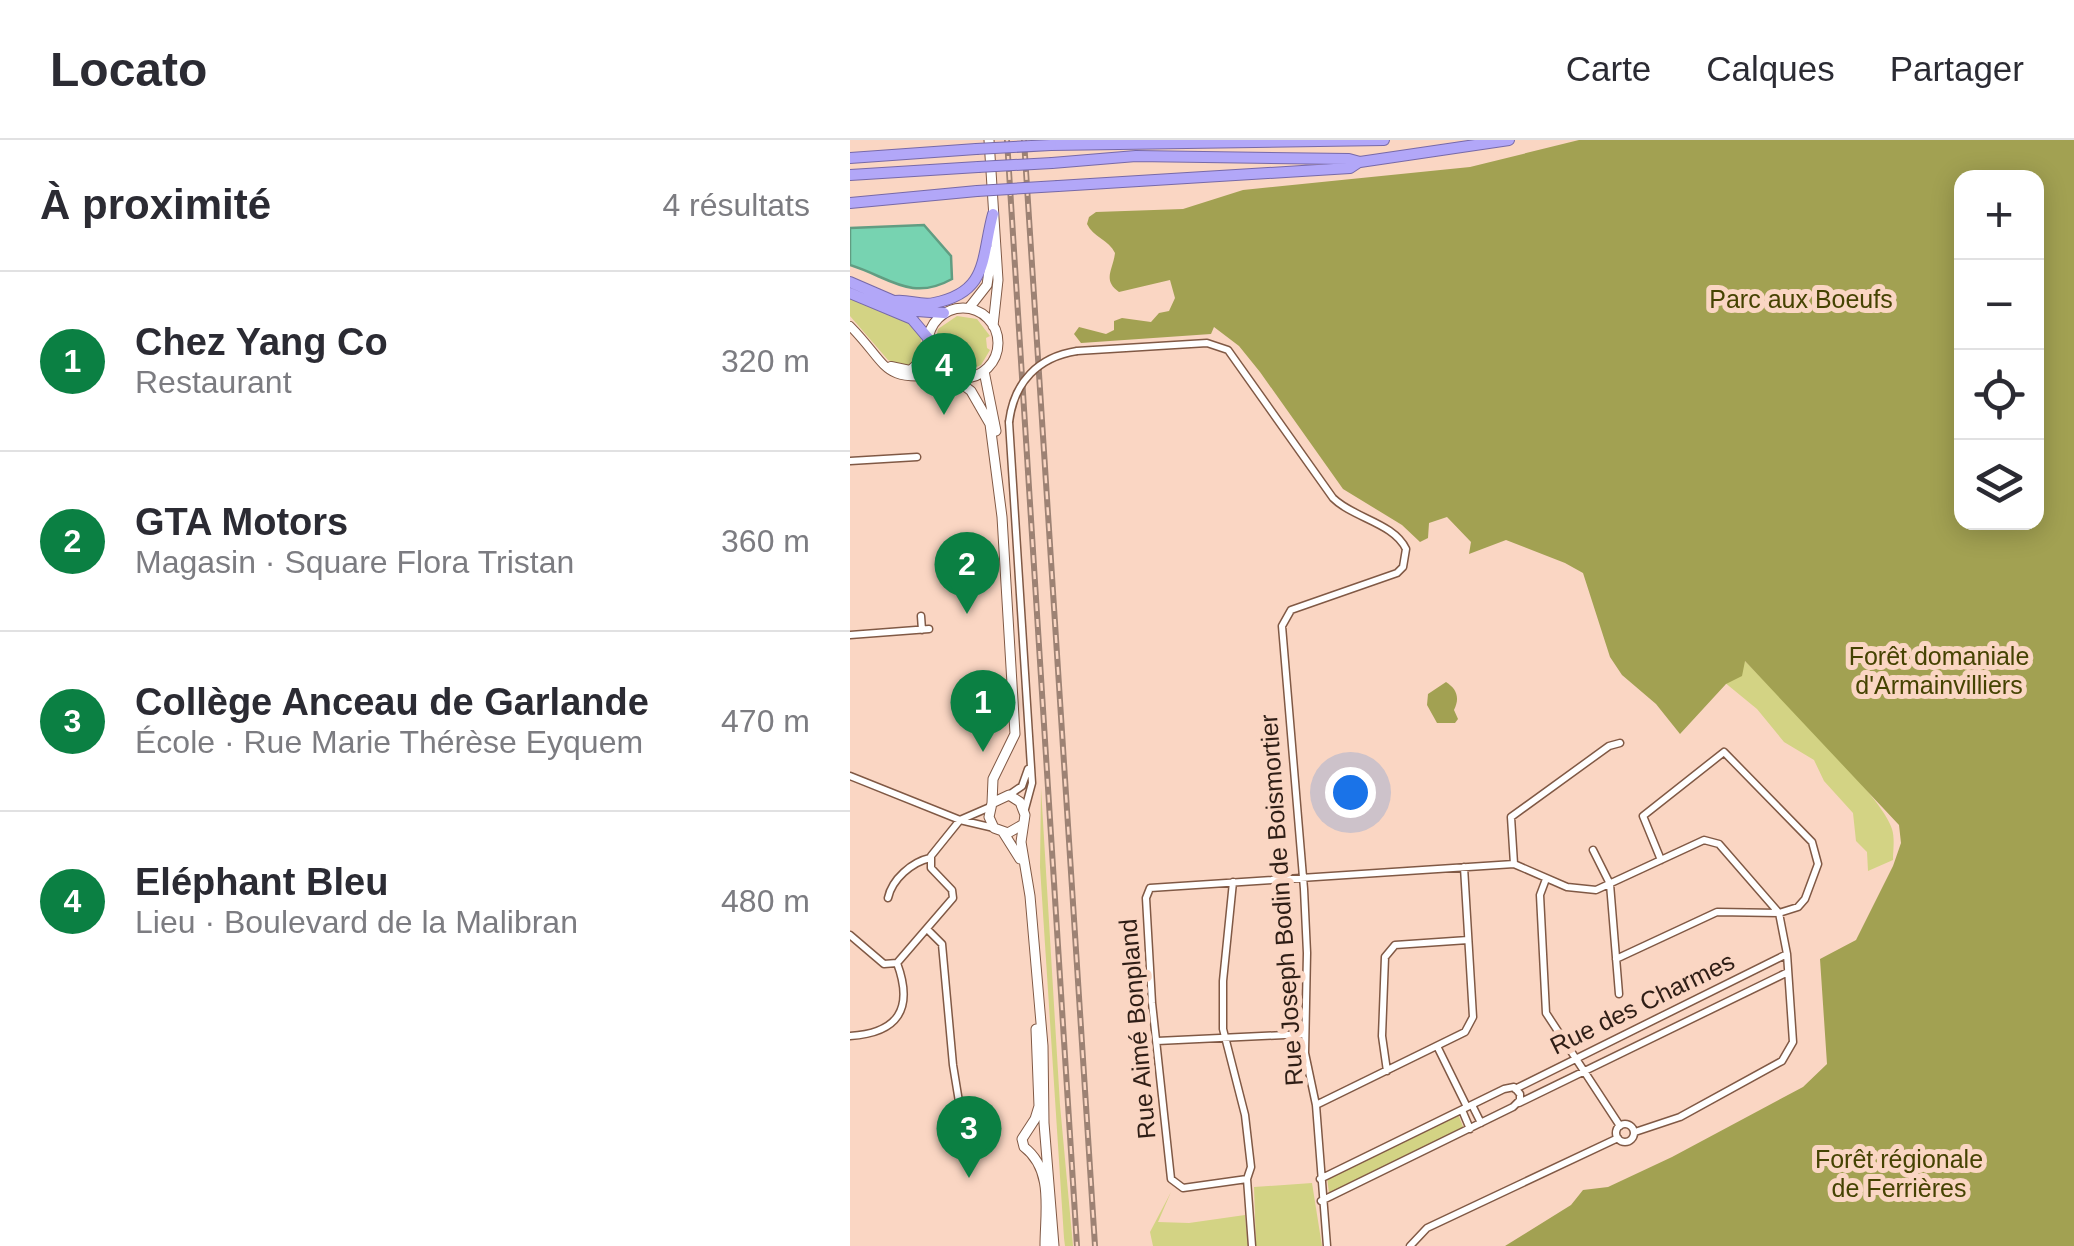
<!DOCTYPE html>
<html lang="fr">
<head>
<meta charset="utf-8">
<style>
	:root { --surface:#fff; --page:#f7f7f7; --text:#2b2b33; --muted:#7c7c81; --line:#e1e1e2; --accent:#0b8043 }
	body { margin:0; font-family:Arial,sans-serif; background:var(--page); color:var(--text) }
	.controls { position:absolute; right:30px; top:30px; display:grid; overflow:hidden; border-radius:20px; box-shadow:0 5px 25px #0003 }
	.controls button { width:90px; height:90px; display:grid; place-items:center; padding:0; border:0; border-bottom:2px solid var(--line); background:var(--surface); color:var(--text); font:50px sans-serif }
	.you { position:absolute; left:500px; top:652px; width:35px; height:35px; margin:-25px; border:8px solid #fff; border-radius:50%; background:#1a73e8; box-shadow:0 0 0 15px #1a73e833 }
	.badge { display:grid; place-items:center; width:65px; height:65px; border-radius:50%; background:var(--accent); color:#fff; font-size:32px; font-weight:700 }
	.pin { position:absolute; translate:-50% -82px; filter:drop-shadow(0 2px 5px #0008) }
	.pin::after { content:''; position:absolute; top:52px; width:35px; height:30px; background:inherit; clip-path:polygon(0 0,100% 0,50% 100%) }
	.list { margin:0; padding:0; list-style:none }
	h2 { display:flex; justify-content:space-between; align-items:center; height:130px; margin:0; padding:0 40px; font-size:42px }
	h2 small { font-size:32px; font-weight:400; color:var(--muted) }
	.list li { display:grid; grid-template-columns:65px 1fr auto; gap:30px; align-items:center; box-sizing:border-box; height:180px; padding:0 40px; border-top:2px solid var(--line) }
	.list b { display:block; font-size:38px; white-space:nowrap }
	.list p { margin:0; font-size:32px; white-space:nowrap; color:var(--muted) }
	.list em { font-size:32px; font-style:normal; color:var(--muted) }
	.icon { flex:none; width:55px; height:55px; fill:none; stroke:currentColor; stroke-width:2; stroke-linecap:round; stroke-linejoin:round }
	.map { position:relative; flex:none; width:1224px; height:1106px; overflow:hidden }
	header { display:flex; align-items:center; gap:60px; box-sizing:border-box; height:140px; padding:0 50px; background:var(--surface); border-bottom:2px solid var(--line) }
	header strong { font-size:48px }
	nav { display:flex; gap:55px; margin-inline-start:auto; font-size:35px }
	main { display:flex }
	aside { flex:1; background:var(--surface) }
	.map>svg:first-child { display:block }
	.green { fill:#d3d384 }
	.forest { fill:#a2a152; fill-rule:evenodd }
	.water { fill:#77d3b1; stroke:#619d82; stroke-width:2.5 }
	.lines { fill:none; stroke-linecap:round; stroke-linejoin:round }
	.minor-casing { stroke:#805945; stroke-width:9 }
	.tertiary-casing { stroke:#805945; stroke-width:10 }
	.secondary-casing { stroke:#805945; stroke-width:11 }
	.trunk-casing { stroke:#7769a8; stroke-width:12 }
	.minor { stroke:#fff; stroke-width:6 }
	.tertiary { stroke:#fff; stroke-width:8 }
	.secondary { stroke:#fff; stroke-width:9 }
	.trunk { stroke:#b2a7f8; stroke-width:10 }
	.rail-casing { stroke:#9d8274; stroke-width:6 }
	.rail { stroke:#fad6c3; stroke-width:2.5; stroke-dasharray:8; stroke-linecap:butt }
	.minor-bridge-casing { stroke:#805945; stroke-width:9; stroke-linecap:butt }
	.trunk-bridge-casing { stroke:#7769a8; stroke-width:12; stroke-linecap:butt }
	.minor-bridge { stroke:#fff; stroke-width:6 }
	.trunk-bridge { stroke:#b2a7f8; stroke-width:10 }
	.labels { text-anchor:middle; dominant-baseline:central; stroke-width:10; stroke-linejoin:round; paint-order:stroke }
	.park-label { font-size:25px; fill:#454302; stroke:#fad6c3 }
	.street-label { font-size:25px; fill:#2f1e16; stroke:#fad6c3 }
</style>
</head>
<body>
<header>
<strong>Locato</strong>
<nav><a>Carte</a><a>Calques</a><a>Partager</a></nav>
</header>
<main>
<aside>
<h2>À proximité<small>4 résultats</small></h2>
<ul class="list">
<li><span class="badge">1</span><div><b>Chez Yang Co</b><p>Restaurant</p></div><em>320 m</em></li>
<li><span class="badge">2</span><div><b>GTA Motors</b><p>Magasin · Square Flora Tristan</p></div><em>360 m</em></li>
<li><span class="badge">3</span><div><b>Collège Anceau de Garlande</b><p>École · Rue Marie Thérèse Eyquem</p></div><em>470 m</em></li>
<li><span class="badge">4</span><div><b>Eléphant Bleu</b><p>Lieu · Boulevard de la Malibran</p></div><em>480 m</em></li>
</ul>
</aside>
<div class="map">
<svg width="1224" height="1106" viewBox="0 0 1224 1106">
	<rect width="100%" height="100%" fill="#fad6c3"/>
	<path class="green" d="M0 159 62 182 71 198 70 218 56 227 38 220 0 176Z
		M107 176 127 179 140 196 136 198 137 208 140 210 131 225 118 231 97 228 84 209 88 189Z
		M894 520C924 552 1032 655 1042 689 1045 699 1043 710 1043 720L1018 731 1017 712 1006 701 1003 673 974 641 964 620 934 602 907 569 857 528Z
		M191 648 210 965 223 1106H215L214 1098 190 727Z
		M608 974 614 989 479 1053 477 1037Z
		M462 1043 472 1106H406L404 1047Z
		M321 1052 308 1082 339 1083 395 1075 398 1106H303L300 1092Z"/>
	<path class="forest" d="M729 0H1224V1106H655L721 1065 733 1050 758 1047 822 1017 953 947 977 924 970 819 1006 800 1043 726 1051 703 1049 685 895 521 892 536 876 544 830 594 806 564 772 535 760 517 733 433 715 423 656 400 619 414 621 402 597 377 579 383 578 398 570 402 552 385 493 349 410 232 389 206 364 187 361 194 231 203 224 194 229 187 256 194 264 190V181L272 178 301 182 309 173 319 171 325 158 320 140 269 152C252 140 263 130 265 113 259 100 243 97 237 84L239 77 246 72 333 69 393 50 620 27ZM1112 38H1186V382H1112Z
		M596 542C607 549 610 558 604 570L608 579 605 583H587L577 565 578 554Z"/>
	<path class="water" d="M74 85 101 116 102 139C61 162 39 137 0 125V88Z"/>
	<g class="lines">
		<defs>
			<path id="minor" d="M227 211 357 203 378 210 483 358C503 378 544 383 556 409L553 427 547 433 441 470 432 486 454 749 457 813 455 913 466 965 477 1106
				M159 282 182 643 175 669
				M0 321 67 317
				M71 476 72 490
				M0 495 79 489
				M0 636 110 680 144 688
				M159 655 172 646 178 629
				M743 710 760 744 769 854
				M664 724 661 677 759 606 770 603
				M696 739 690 755 696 873 770 986
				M383 742 373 841V889L395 975 401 1027 397 1039 402 1106
				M38 758C42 739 62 722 80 718
				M77 789 92 804 103 925 112 980
				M0 795 34 824 47 823 103 758 102 750 81 728V716L110 680 140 667
				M766 819 867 772 929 773 948 767 955 759 968 724 962 702 874 612 793 676 811 720
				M0 896C48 893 64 869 47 823
				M307 901 455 894
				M587 906 617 967
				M537 931 532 896 535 817 545 805 618 800
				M665 949 937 814
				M669 963 938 832
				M466 965 615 892 623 877 614 727
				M622 965 631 983
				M612 970 620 989
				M766 993a9 9 0 1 1 18 0a9 9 0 1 1-18 0Z
				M397 1039 333 1048 321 1039 302 863 296 758 300 748 664 724 717 747 746 750 854 700 869 704 929 773 937 814 943 902 932 921 830 977 785 992
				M470 1039 654 949 664 947 670 954V960L663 967 471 1061
				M560 1106 577 1088 768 998"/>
			<path id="tertiary" d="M0 186C39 225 30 244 95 234
				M41 226 60 230 79 213"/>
			<path id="secondary" d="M139 0 148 140 143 186
				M78 203a35 35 0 1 1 70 0a35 35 0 1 1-70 0Z
				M119 168 137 145 142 111
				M134 231 146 291
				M104 238 121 251 140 284 152 377 165 594 143 639 142 663
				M172 685 158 693 144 688 139 677 142 663 159 655 170 662 175 675 171 702 180 756 193 906 194 983 204 1106
				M153 692 170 719
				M186 889 189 966 185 979 172 999 174 1007C204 1030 195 1071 195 1106"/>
			<path id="trunk" d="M201 5 534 0
				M0 18 126 9
				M202 23 286 16 499 19 510 22 659 0
				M0 35 128 27
				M208 46 500 28 509 22
				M0 63 127 51
				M0 142 67 171 94 173
				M0 153 62 179 78 198
				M45 161C58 159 70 166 84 163 139 152 131 118 143 74"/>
		</defs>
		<use href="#minor" class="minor-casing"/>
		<use href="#tertiary" class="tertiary-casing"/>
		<use href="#secondary" class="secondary-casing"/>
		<use href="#trunk" class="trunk-casing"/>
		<use href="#minor" class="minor"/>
		<use href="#tertiary" class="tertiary"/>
		<use href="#secondary" class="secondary"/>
		<use href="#trunk" class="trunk"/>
		<defs>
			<path id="rail" d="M157 0 227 1106
				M174 0 245 1106"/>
		</defs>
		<use href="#rail" class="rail-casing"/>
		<use href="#rail" class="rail"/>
		<defs>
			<path id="minor-bridge" d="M159 282C164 242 188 217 227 211"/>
			<path id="trunk-bridge" d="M126 9 201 5
				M128 27 202 23
				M127 51 208 46"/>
		</defs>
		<use href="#minor-bridge" class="minor-bridge-casing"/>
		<use href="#trunk-bridge" class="trunk-bridge-casing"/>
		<use href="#minor-bridge" class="minor-bridge"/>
		<use href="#trunk-bridge" class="trunk-bridge"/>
	</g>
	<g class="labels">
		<g class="park-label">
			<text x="951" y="159">Parc aux Boeufs</text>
			<text x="1089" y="516">Forêt domaniale<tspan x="1089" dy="29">d'Armainvilliers</tspan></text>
			<text x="1049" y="1019">Forêt régionale<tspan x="1049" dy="29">de Ferrières</tspan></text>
		</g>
		<g class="street-label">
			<text transform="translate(431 760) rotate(-94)">Rue Joseph Bodin de Boismortier</text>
			<text transform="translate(792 863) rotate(-26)">Rue des Charmes</text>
			<text transform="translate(287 889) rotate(-95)">Rue Aimé Bonpland</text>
		</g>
	</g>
</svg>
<div class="controls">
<button>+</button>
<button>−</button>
<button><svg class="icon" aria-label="locate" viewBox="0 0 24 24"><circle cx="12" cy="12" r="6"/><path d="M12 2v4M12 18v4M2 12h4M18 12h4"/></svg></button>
<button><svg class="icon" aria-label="layers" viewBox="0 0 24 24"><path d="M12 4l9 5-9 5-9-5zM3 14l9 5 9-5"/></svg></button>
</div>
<div class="you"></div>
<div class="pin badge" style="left:133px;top:612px">1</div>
<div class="pin badge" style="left:117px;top:474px">2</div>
<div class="pin badge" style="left:119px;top:1038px">3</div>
<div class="pin badge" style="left:94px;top:275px">4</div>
</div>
</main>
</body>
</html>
